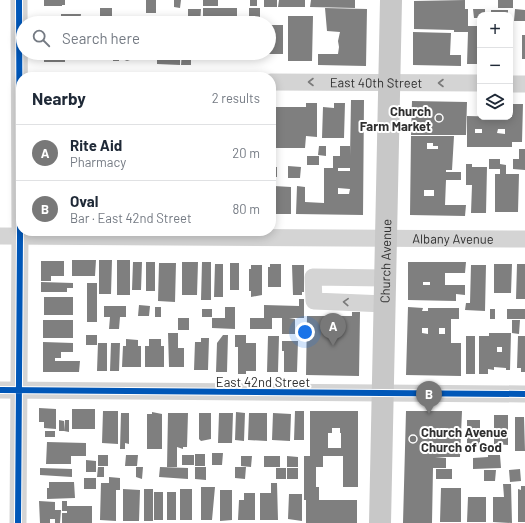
<!DOCTYPE html>
<html lang="en">
<head>
<meta charset="utf-8">
<style>
	:root { --surface:#fff; --page:#f6f6f7; --text:#1f2937; --muted:#747a83; --line:#e0e1e3; --accent:#787878 }
	body { margin:0; font-family:Barlow,sans-serif; background:var(--page); color:var(--text) }
	.controls { position:absolute; right:12px; top:12px; display:grid; overflow:hidden; border-radius:8px; box-shadow:0 2px 10px #0003 }
	.controls button { width:36px; height:36px; display:grid; place-items:center; padding:0; border:0; border-bottom:1px solid var(--line); background:var(--surface); color:var(--text); font:20px sans-serif }
	.you { position:absolute; left:305px; top:332px; width:14px; height:14px; margin:-10px; border:3px solid #fff; border-radius:50%; background:#1a73e8; box-shadow:0 0 0 6px #1a73e833 }
	.badge { display:grid; place-items:center; width:26px; height:26px; border-radius:50%; background:var(--accent); color:#fff; font-size:13px; font-weight:700 }
	.pin { position:absolute; translate:-50% -33px; filter:drop-shadow(0 1px 2px #0008) }
	.pin::after { content:''; position:absolute; top:21px; width:14px; height:12px; background:inherit; clip-path:polygon(0 0,100% 0,50% 100%) }
	.list { margin:0; padding:0; list-style:none }
	h2 { display:flex; justify-content:space-between; align-items:center; height:52px; margin:0; padding:0 16px; font-size:17px }
	h2 small { font-size:13px; font-weight:400; color:var(--muted) }
	.list li { display:grid; grid-template-columns:26px 1fr auto; gap:12px; align-items:center; box-sizing:border-box; height:56px; padding:0 16px; border-top:1px solid var(--line) }
	.list b { display:block; font-size:15px; white-space:nowrap }
	.list p { margin:0; font-size:13px; white-space:nowrap; color:var(--muted) }
	.list em { font-size:13px; font-style:normal; color:var(--muted) }
	.icon { flex:none; width:22px; height:22px; fill:none; stroke:currentColor; stroke-width:2; stroke-linecap:round; stroke-linejoin:round }
	.map { position:relative; flex:none; width:525px; height:523px; overflow:hidden }
	.search { position:absolute; background:var(--surface); box-shadow:0 2px 10px #0003; left:16px; top:16px; width:260px; height:44px; display:flex; align-items:center; gap:10px; box-sizing:border-box; padding:0 14px; border-radius:22px; color:var(--muted); font-size:15px }
	.panel { position:absolute; background:var(--surface); box-shadow:0 2px 10px #0003; left:16px; top:72px; width:260px; height:164px; border-radius:16px }
	.map>svg:first-child { display:block }
	.building { fill:#7f7f7f; fill-rule:evenodd }
	.lines { fill:none; stroke-linecap:round; stroke-linejoin:round }
	.minor { stroke:#d4d4d4; stroke-width:17 }
	.major { stroke:#c8c8c8; stroke-width:22 }
	.cycleway-casing { stroke:#fff; stroke-width:8 }
	.cycleway { stroke:#0057b8; stroke-width:6 }
	.oneway { stroke:#7a7a7a }
	.poi-dot { fill:#787878; stroke:#fff; stroke-width:1.5 }
	.labels { text-anchor:middle; dominant-baseline:central; stroke-width:4; stroke-linejoin:round; paint-order:stroke }
	.street-label { font-size:13px; fill:#303030; stroke:#fff }
	.poi-label { font-size:13px; font-weight:bold; fill:#303030; stroke:#fff; text-anchor:end }
</style>
</head>
<body>
<div class="map">
<svg width="525" height="523" viewBox="0 0 525 523">
	<rect width="100%" height="100%" fill="#fff"/>
	<path class="building" d="M44 0H65V5H62V6H44Z
		M146 0H156V13H146Z
		M174 0H181L180 8 174 7Z
		M203 0H218V6H203Z
		M250 0H257V6H250Z
		M264 0H277V7H264Z
		M279 0H305V7H278Z
		M311 0H355V8L310 7Z
		M465 0V9H468V26H477V64H467L468 32H454V30L414 29V1Z
		M498 0H513V8H498Z
		M100 8H112V23H100Z
		M203 8H237V19L203 18Z
		M249 8H260V19H249Z
		M325 8 367 9 366 66 318 65V54H338L339 47 338 41 340 32 327 31Z
		M188 9H201L200 23 188 22Z
		M473 9H485V15H480V18H474Z
		M515 9 525 10V21H514Z
		M491 10H508V15H491Z
		M61 14H81L80 23H44V18L61 19Z
		M288 16H313L312 61H288Z
		M269 25H283V54H269Z
		M510 26H513V65H510Z
		M413 32 451 33 450 55H461V66L413 65Z
		M522 35H525V59H522Z
		M44 53H89V59L65 58V62H44Z
		M104 53H119V61H113V56H104Z
		M122 53H180V65L157 64V59H133L127 61 122 59Z
		M182 53H191V65H181Z
		M203 53H215L214 59H202Z
		M239 53H260V59H239Z
		M351 100H364L363 215 296 214 297 186 305 187V202L324 203V168H333V156H340V146H350V156ZM338 168H350V171H338ZM338 188 350 189 349 194H338Z
		M412 101 467 102 466 135H411Z
		M306 103H317V137L306 136 305 148H276V107H306Z
		M334 103H345L344 138H322L323 107 334 108Z
		M512 104H523L522 142H512V147H467V116L512 117ZM475 129H482V133H475ZM498 129H505V134L497 133Z
		M411 136H454L452 170H446V172H461V180H446L445 205H466L465 216 410 215ZM427 143H433V146H438V149H427ZM424 190H434V196H424Z
		M319 146H326V156L318 155Z
		M519 149H525V170L513 169V159H519Z
		M307 156H319V165H307Z
		M489 159H500V164L506 165V174H519L518 212H495V174H500V169H489Z
		M466 164H472V167H487L486 213H471L472 185H466Z
		M288 166 301 167 300 178H288Z
		M271 167H277V177H271Z
		M274 186 291 187V214H273Z
		M72 260H96L95 276H72Z
		M99 260H112L111 294H99Z
		M117 260H130V295H117Z
		M41 261H64V276H51V281H41Z
		M133 262H142L141 290H132Z
		M146 262H155V291H146Z
		M182 262H198L197 295H182Z
		M202 262H211V300H201Z
		M408 262H466L465 273H445V285H465V295L456 294V301L408 300ZM423 282H430V285H423Z
		M159 263H176L175 302 158 301Z
		M230 263H239V290H230Z
		M215 264H223V297H214Z
		M270 264H281V287H268V267H270Z
		M494 264H512L511 293H494Z
		M517 264H525V299H516Z
		M251 265H262V295L251 297V291H249V269H251Z
		M292 265H304V292H302V295H293Z
		M471 265H486L485 311 465 310 466 303H470Z
		M41 282 73 283V288H67V292H41Z
		M87 283H97V322H87Z
		M44 297H73V315H44Z
		M299 299H304V318H289L295 319V334H282V318H272V329H250V318H264V305L299 306Z
		M139 305 150 306 149 316H138Z
		M104 306H126V317H120L119 329H109L110 317H104Z
		M155 307H161V317H155Z
		M225 307H235V329L212 328V318H225Z
		M408 307 423 308 422 311H428V308H459V319H451V343H461V376L406 375ZM422 328H428V334L422 333ZM439 328H445V334H439Z
		M202 309H212V317H202Z
		M490 309H495V319H490Z
		M507 309H525V319H507Z
		M352 312H360L359 376 306 375 307 316H352Z
		M178 318H189V330H178Z
		M43 320H73V338H43Z
		M512 320H520L519 334 512 333Z
		M168 333H178V348H184V367H169Z
		M489 333H511L510 370H506V368L494 367V370L488 369V374H479V336H489ZM497 347H502V352H497Z
		M86 335H97V345H86Z
		M223 335H228L227 372H216L217 343Z
		M235 335H246V343H256V371H246V374H238V347H235Z
		M268 336H279L278 372H267Z
		M466 336H475V374H466Z
		M518 336H525V372H521V368H517Z
		M201 338H209L208 370H194L195 342H201Z
		M126 339 138 340V346H141V367H122L123 346H126Z
		M149 339H161V346H164V367H145V346H149Z
		M282 341H298L297 372H284V351H282Z
		M43 342 73 343V352H61V358H55V361H80L79 372H43Z
		M98 343H107V371H97Z
		M111 343H120L119 371H110Z
		M39 408 56 409V429L44 428V422H39Z
		M72 409H95V429H72Z
		M103 411H118V444L102 443Z
		M295 411H304V440H294Z
		M310 411H358V487H343V456H323V467H316V487H319V500H357V523H306V500H304V456H310ZM332 428H340V433H341V448H328V433H332Z
		M406 411H462L460 457H435L446 458V468H433L432 523H403Z
		M152 412 162 414V449H147V414H152Z
		M236 412 245 413 244 441 235 440Z
		M121 413H129V444L125 443V449H120Z
		M168 413H188L187 447H183V449L177 447V467H167Z
		M199 413H211V439L201 441 199 439Z
		M219 413H233L232 443H218Z
		M249 413H267V441L248 440Z
		M273 413 291 414 290 441 272 440Z
		M494 415H508V445L494 444Z
		M515 417H524L525 451H515Z
		M59 420 64 421V431H59Z
		M65 420H69V432L64 431Z
		M467 420H480V448H467Z
		M45 431H55V437H45Z
		M47 442 86 443V456H71V464H46Z
		M212 453H223L222 465H212Z
		M195 454H205V466H195Z
		M98 455H108V466H98Z
		M126 455H138L137 466H125Z
		M182 455H194V465H182Z
		M488 455H500L501 468 473 469V458L488 457Z
		M241 456H252L251 467 241 466Z
		M264 456H280V467H264Z
		M287 456 298 457V467H287Z
		M86 460 96 461V472H86Z
		M98 467H104V477H97Z
		M136 467H143L142 479 136 477Z
		M160 467 188 468V479L159 477Z
		M195 467H206V480L195 479Z
		M235 467H246L245 479 235 478Z
		M40 468 72 469V477L40 475Z
		M276 468H286V479H276Z
		M287 468H298V479H287Z
		M436 469H452V479H436Z
		M520 469 521 481 510 482 509 470Z
		M484 470H496L495 481H484Z
		M109 477 120 478V490H116V521L100 520 101 483H109Z
		M84 478H96V489H84Z
		M49 482H74L75 498 47 499V488H49Z
		M271 483H277L278 520H260V493H271Z
		M503 484H511L512 523 493 522V497H504Z
		M521 486H525V522H518V489L521 490Z
		M201 487H215L212 520H201Z
		M441 488H461V522H440Z
		M123 489 140 490 139 521H123Z
		M144 489H153V521H144Z
		M180 489H192V520H180Z
		M220 490H232V520L220 521Z
		M154 492H163V520H154Z
		M167 492H176V520H167Z
		M244 493H255V520H238L239 500H244Z
		M289 494H302V521L288 519Z
		M468 497H486V522H467Z
		M39 501 55 502V510H61L60 523H55V519H50V523H40Z
		M62 501H67V506H92V523H62V513H67V511H62Z"/>
	<g class="lines">
		<g class="minor">
			<path id="s1" d="M271 82 480 83"/>
			<path d="M510 84H525"/>
			<path id="s2" d="M0 236 525 239"/>
			<path d="M385 304 314 301 313 277 385 278"/>
			<path d="M0 390 525 394"/>
			<path d="M18 523 20 236 19 0"/>
		</g>
		<path class="major" id="s3" d="M380 523 391 0"/>
		<defs>
			<path id="cycleway" d="M0 390 525 394
				M18 523 20 236 19 0"/>
		</defs>
		<use href="#cycleway" class="cycleway-casing"/>
		<use href="#cycleway" class="cycleway"/>
	</g>
	<defs><path id="oneway-chevron" d="M-2-3.5L2.5 0L-2 3.5" fill="none" stroke-width="1.6" stroke-linecap="round" stroke-linejoin="round"/></defs>
	<g class="oneway">
		<use href="#oneway-chevron" transform="translate(311 82) rotate(-180)"/>
		<use href="#oneway-chevron" transform="translate(441 83) rotate(-180)"/>
		<use href="#oneway-chevron" transform="translate(346 302) rotate(-177)"/>
	</g>
	<g class="poi-dot">
		<circle cx="439" cy="118" r="4"/>
		<circle cx="413" cy="439" r="4"/>
	</g>
	<g class="labels">
		<g class="street-label">
			<text stroke="none"><textPath href="#s1" startOffset="105">East 40th Street</textPath></text>
			<text stroke="none"><textPath href="#s2" startOffset="453">Albany Avenue</textPath></text>
			<text stroke="none"><textPath href="#s3" startOffset="262">Church Avenue</textPath></text>
			<text x="263" y="382">East 42nd Street</text>
		</g>
		<g class="poi-label">
			<text x="431" y="111">Church<tspan x="431" dy="15">Farm Market</tspan></text>
			<text x="421" y="432" text-anchor="start">Church Avenue<tspan x="421" dy="15">Church of God</tspan></text>
		</g>
	</g>
</svg>
<div class="controls">
<button>+</button>
<button>−</button>
<button><svg class="icon" aria-label="layers" viewBox="0 0 24 24"><path d="M12 4l9 5-9 5-9-5zM3 14l9 5 9-5"/></svg></button>
</div>
<div class="you"></div>
<div class="pin badge" style="left:333px;top:346px">A</div>
<div class="pin badge" style="left:429px;top:414px">B</div>
<div class="search"><svg class="icon" aria-label="search" viewBox="0 0 24 24"><circle cx="10" cy="10" r="6"/><path d="M15 15l6 6"/></svg>Search here</div>
<section class="panel">
<h2>Nearby<small>2 results</small></h2>
<ul class="list">
<li><span class="badge">A</span><div><b>Rite Aid</b><p>Pharmacy</p></div><em>20 m</em></li>
<li><span class="badge">B</span><div><b>Oval</b><p>Bar · East 42nd Street</p></div><em>80 m</em></li>
</ul>
</section>
</div>
</body>
</html>
